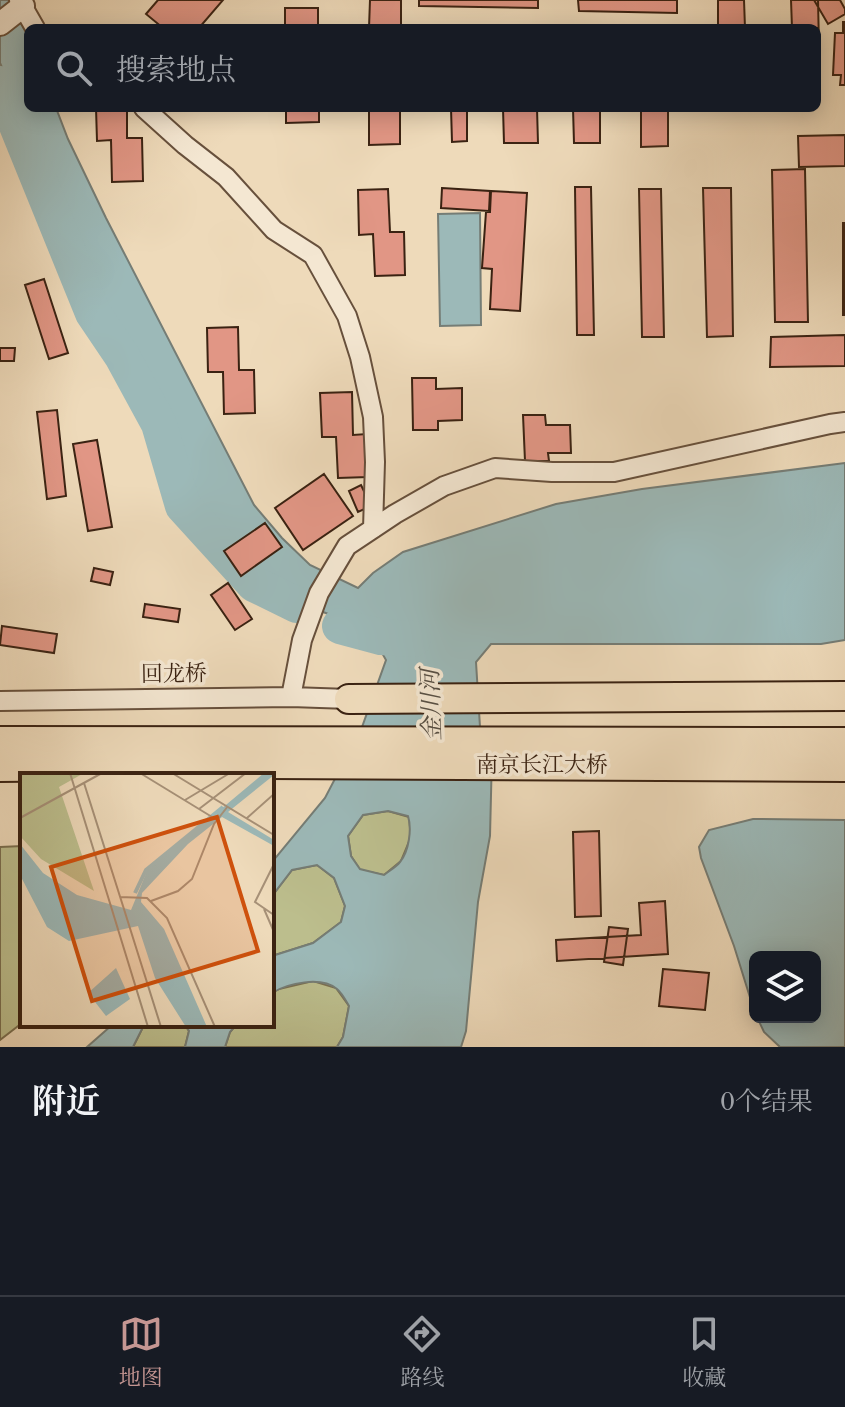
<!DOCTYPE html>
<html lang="zh">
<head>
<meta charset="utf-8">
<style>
	:root { --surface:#171b24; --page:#242831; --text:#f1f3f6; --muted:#9ea1a6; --line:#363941; --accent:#c59692 }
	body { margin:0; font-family:"Old Standard TT","Noto Serif SC",serif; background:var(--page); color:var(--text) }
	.controls { position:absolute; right:24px; bottom:24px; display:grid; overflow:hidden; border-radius:12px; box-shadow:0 4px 20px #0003 }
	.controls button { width:72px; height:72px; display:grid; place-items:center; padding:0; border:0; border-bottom:2px solid var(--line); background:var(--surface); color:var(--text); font:40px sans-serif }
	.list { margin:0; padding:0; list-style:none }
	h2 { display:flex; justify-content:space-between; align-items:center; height:104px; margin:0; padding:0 32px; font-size:34px }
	h2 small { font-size:26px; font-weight:400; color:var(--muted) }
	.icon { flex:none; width:44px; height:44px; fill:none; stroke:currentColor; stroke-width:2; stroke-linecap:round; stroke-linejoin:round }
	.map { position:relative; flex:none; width:845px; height:1047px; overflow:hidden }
	.search { position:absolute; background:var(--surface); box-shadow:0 4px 20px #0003; left:24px; right:24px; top:24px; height:88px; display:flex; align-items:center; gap:20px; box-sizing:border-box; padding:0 28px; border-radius:12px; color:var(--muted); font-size:30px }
	.sheet { height:248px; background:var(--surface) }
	nav { display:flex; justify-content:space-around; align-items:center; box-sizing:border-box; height:112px; border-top:2px solid var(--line); background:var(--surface); font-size:22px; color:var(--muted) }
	nav a { display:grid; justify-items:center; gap:4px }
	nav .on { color:var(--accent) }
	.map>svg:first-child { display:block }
	.green { fill:#bcbe8d; stroke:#7b7050; stroke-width:2 }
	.water { fill:#9cb9b8; stroke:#757d76; stroke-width:2; fill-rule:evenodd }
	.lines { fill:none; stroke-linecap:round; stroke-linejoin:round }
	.river { stroke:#9cb9b8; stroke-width:36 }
	.building { fill:#e19685; stroke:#3a2212; stroke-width:2 }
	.minor-casing { stroke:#67503c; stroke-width:22 }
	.tertiary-casing { stroke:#67503c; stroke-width:26 }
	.trunk-casing { stroke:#3a2212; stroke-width:32 }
	.minor { stroke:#f4e7d2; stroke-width:18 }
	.tertiary { stroke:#f4e7d2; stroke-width:22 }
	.trunk { stroke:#eedaba; stroke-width:28 }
	.labels { text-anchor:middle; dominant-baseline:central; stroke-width:7; stroke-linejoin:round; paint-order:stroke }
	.street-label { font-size:22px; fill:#3a2212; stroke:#f4e7d2 }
	.water-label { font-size:24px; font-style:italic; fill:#574f44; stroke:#f4e7d2 }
	.inset-river { fill:none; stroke:#9cb9b8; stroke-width:4 }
	.inset-road { fill:none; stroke:#a69077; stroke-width:2 }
	.view { fill:#ce510d; fill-opacity:0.15; stroke:#ce510d; stroke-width:4 }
	.inset-edge { fill:none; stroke:#3a2212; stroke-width:4 }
</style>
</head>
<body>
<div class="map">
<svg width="845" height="1047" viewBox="0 0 845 1047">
	<rect width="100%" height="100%" fill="#eedaba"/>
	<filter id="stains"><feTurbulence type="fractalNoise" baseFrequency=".0025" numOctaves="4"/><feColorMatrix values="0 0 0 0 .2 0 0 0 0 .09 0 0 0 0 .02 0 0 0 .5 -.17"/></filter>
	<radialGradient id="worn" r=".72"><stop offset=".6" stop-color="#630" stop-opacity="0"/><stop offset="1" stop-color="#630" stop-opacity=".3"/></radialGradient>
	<path class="green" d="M388 811 409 817 411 837 401 861 384 875 360 870 351 856 348 836 363 815Z
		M22 846V1023L0 1040V847Z
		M317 865 334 878 345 906 341 922 313 943 272 956V896L292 870Z
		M313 981 336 988 349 1006 343 1037 337 1047H225L230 1032 236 1025H272V993L279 989Z
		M144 1025H185L189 1031 185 1047H133Z"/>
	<path class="water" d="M0 0H20L28 29V108H56L68 139 106 218 254 505 282 538 310 565 358 588 373 573 403 552 556 504 642 489 845 463V640L821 644H491L476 662 480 727 492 754 490 836 478 902 466 1031 461 1047H337L343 1037 349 1006C346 1001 342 993 337 989 321 976 288 983 272 993V956L313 943 341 922 345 906 334 878 317 865 292 870 272 896V862L325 798 362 727 386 660 373 637 356 625 303 604 246 567 217 538 191 496 124 343 76 244 52 180 0 63ZM388 811 408 816C412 829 409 851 400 862 396 867 389 871 384 875L360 869 351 856 348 836 363 815Z
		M480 213 481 325 440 326 438 214Z
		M753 819 845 820V1047H780L764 1032 757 1017H815V957H755V1012L753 1007 734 946 701 858 699 847 709 830Z
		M112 1025H144L133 1047H87Z
		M185 1025H236L230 1032 225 1047H185L189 1031Z"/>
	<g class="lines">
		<path class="river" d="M0 84 93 313 122 356 159 424 183 506 254 584 297 605
			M340 626 381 637 413 639"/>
	</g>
	<path class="building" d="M158 0H223L199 28H163L146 14Z
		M370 0H401V28H369Z
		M419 0H538V8L419 6Z
		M578 0H677V13L579 11Z
		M718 0H744L745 28H718Z
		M791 0H818L820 92H817V28H792Z
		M814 0H840L845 9V14L828 24Z
		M285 8H318V28H285Z
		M843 22H845V85H840L841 75H833L835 33H843Z
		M96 108H127V138H142L143 181 112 182 111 140 97 141Z
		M286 108H319V122L286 123Z
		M369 108H400V144L369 145Z
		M451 108H467V141L452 142Z
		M503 108H537L538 143H504Z
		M573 108H600V143H574Z
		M641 108H668V146L641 147Z
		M845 135V166L799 167 798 136Z
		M805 169 808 322H775L772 170Z
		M575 187H591L594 335H577Z
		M442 188 490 191 489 211 441 208Z
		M703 188H731L733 336 707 337Z
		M388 189 390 232H404L405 275 375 276 373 234 359 235 358 190Z
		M639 189H661L664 337H642Z
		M491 191 527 193 520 311 490 309 492 269 482 268 486 212H490Z
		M843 223H845V315H843Z
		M44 279 68 353 49 359 25 285Z
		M238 327 239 370H254L255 413 224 414 223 372H208L207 328Z
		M845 335V366L770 367 771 337Z
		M0 348H15L14 361H0Z
		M412 378H436V389L462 388V420L438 421V430H413Z
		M352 392 353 435 367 434 368 477 338 478 336 437H322L320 393Z
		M57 410 66 496 47 499 37 412Z
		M523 415H545L546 425H570L571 453H548L549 461H525Z
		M97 440 112 527 88 531 73 444Z
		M324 474 353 516 303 550 275 508Z
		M361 485 371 506 358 512 349 491Z
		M265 523 282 547 241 576 224 551Z
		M94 568 113 572 110 585 91 581Z
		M228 583 252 619 235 630 211 595Z
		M145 604 180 609 178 622 143 617Z
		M2 626 57 634 54 653 0 645Z
		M599 831 601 916 575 917 573 832Z
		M665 901 668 954 557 961 556 940 641 935 639 903Z
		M609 927 628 929 623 965 604 962Z
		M663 969 709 973 705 1010 659 1006Z"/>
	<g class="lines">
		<defs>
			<path id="minor" d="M19 0 35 28
				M144 108 185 145 226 177 274 230 313 255 347 316 360 357 373 417 375 462 373 529
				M291 697 302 640 319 593 347 546 395 514 444 486 495 468 552 472H614L830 424 845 422
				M0 701 291 697 349 699"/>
			<path id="tertiary" d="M0 24 23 6"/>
			<path id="trunk" d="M349 699 845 696
				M0 741 845 742
				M0 767 269 764 845 767"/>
		</defs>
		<use href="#minor" class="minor-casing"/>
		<use href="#tertiary" class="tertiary-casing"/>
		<use href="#trunk" class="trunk-casing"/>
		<use href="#minor" class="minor"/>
		<use href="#tertiary" class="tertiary"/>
		<use href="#trunk" class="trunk"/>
	</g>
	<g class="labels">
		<g class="street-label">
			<text transform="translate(174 675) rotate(-1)">回龙桥</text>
			<text x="542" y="766">南京长江大桥</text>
		</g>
		<g class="water-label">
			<text transform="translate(433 705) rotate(-92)">金川河</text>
		</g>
	</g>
	<g transform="translate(20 773)">
		<rect width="254" height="254" fill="#eedaba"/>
		<path d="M64 0 39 14 74 118 21 86 0 63V1Z" fill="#bcbe8d"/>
		<path d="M244 0 254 2 208 39 254 67V73L202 44 168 71 122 120 121 129 144 156 187 254H166L135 205 118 153 49 168 27 154 0 102V71L23 100 57 122 111 137 127 98ZM96 195 110 226 86 243 68 220Z" fill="#9cb9b8"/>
		<path class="inset-river" d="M115 120 126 97 203 34"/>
		<path class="inset-road" d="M50 0 128 254M120 0 197 47M152 0 254 62M64 10 103 133M165 27 210 0M179 36 226 0M0 45 82 0M227 45 254 21M254 91 235 129 254 142M100 124 127 125 147 145 195 254M131 128 158 118 172 106 194 51 208 33M103 133 141 254M244 136 254 159"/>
		<path class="view" d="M197 44 238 178 72 228 31 94Z"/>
		<rect width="254" height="254" class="inset-edge"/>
	</g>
	<rect width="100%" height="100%" filter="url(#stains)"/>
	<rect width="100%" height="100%" fill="url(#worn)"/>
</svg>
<div class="controls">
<button><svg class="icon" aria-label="layers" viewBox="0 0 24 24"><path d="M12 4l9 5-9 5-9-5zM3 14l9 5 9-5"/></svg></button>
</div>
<div class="search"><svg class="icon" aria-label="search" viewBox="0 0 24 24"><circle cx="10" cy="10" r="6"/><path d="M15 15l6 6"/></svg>搜索地点</div>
</div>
<section class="sheet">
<h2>附近<small>0个结果</small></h2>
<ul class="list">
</ul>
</section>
<nav>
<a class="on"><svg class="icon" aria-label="map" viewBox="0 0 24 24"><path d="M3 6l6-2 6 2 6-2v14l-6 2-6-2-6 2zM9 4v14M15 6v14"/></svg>地图</a>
<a><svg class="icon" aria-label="directions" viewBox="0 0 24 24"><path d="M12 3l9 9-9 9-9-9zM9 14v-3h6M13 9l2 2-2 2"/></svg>路线</a>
<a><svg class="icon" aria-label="saved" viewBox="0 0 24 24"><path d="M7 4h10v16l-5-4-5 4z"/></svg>收藏</a>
</nav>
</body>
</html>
